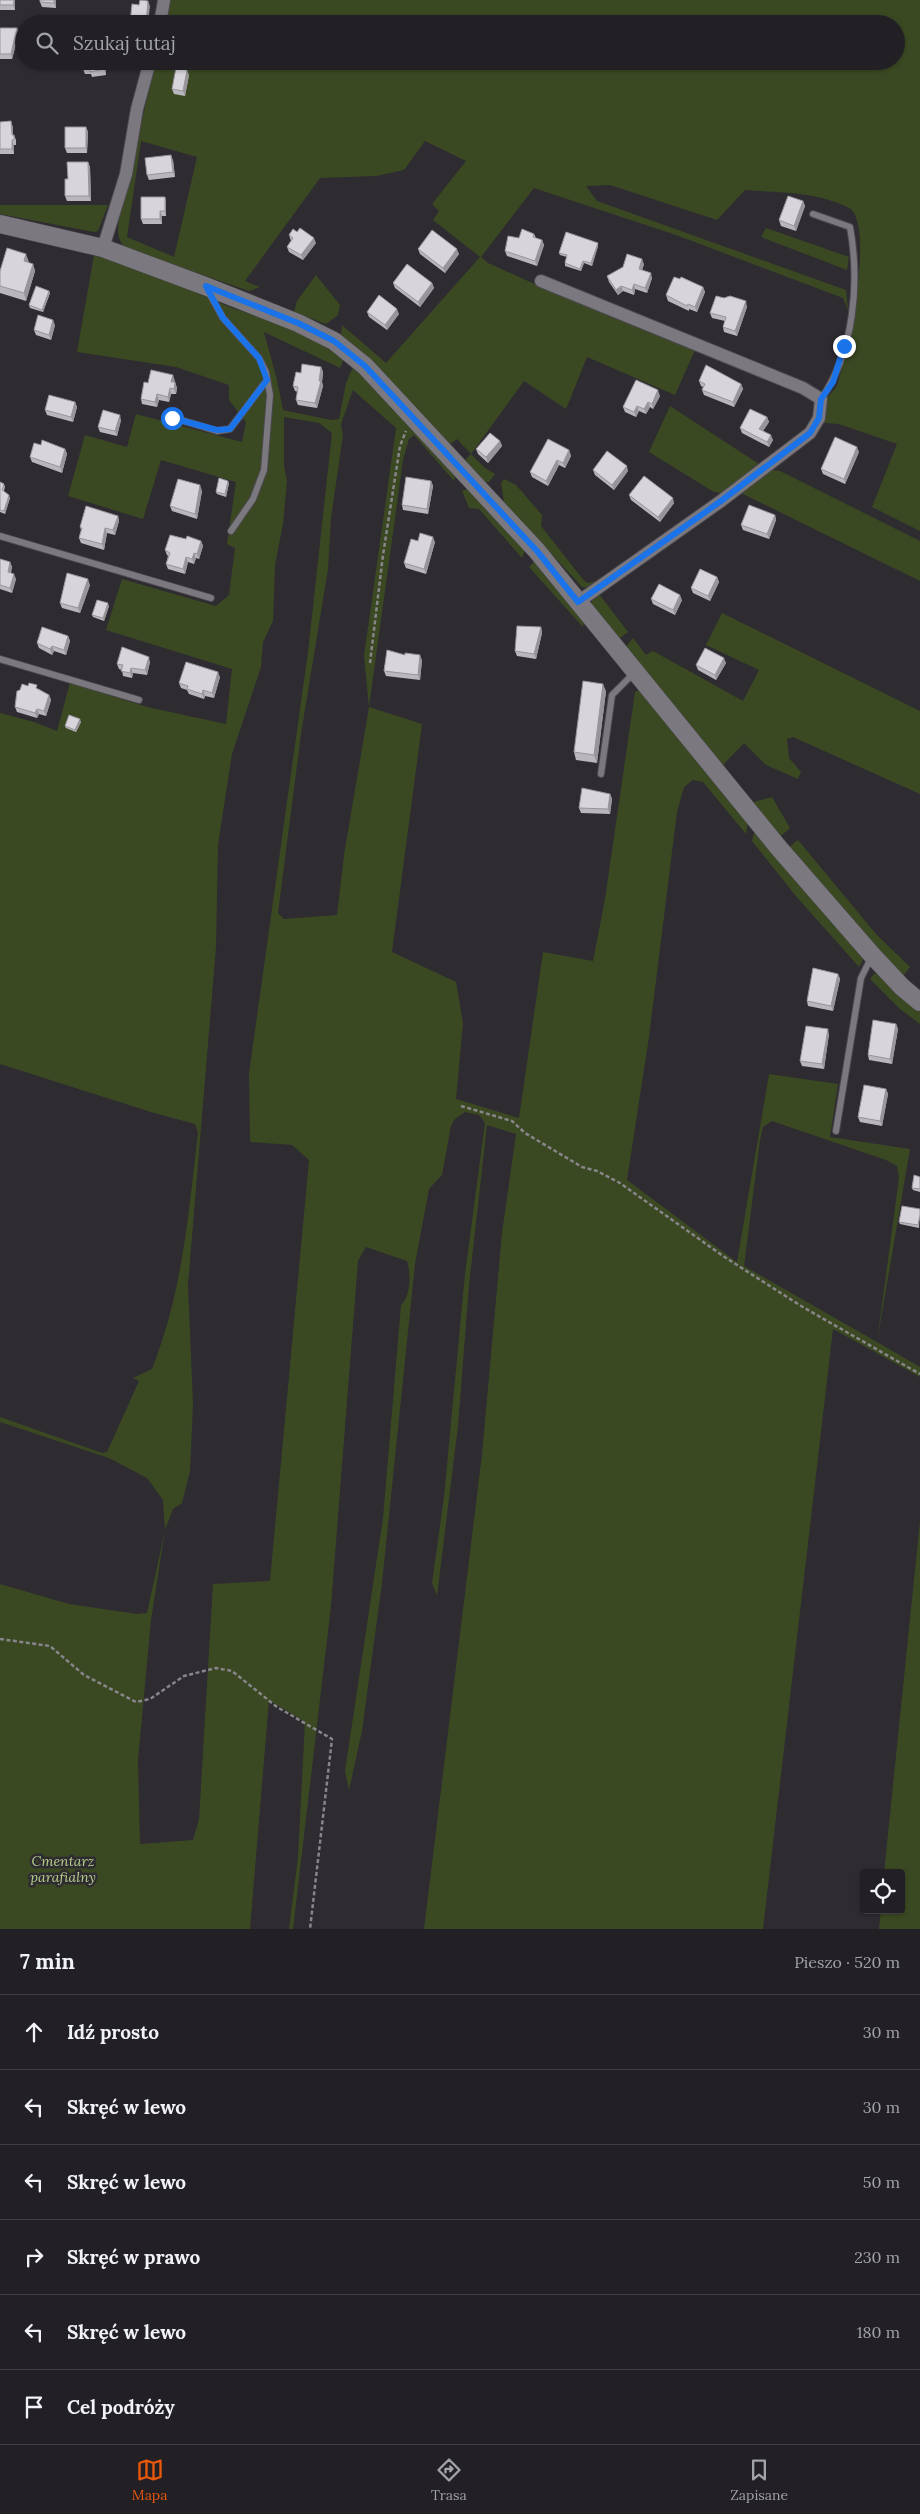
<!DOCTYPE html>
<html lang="pl">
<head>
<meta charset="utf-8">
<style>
	:root { --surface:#222025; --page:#2a282d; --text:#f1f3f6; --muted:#a2a3a7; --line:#3f3e42; --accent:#ea580c }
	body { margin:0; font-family:Lora,serif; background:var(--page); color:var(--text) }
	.controls { position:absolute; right:15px; bottom:15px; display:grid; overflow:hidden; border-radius:5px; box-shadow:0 1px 4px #0004 }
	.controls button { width:45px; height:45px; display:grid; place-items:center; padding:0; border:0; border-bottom:1px solid var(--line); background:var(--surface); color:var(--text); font:25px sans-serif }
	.stop { position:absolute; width:15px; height:15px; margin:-11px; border:4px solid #1a73e8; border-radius:50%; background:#fff }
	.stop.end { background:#1a73e8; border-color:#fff; box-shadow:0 1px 5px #0008 }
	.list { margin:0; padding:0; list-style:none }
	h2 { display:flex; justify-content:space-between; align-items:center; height:65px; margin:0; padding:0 20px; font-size:21px }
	h2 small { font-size:16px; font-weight:400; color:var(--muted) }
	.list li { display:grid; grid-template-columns:32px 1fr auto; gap:15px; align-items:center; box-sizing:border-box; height:75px; padding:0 20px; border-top:1px solid var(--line) }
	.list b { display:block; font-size:19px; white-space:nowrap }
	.list em { font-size:16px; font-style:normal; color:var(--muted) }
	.icon { flex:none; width:28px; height:28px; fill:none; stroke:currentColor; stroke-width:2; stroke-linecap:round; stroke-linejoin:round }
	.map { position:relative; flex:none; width:920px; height:1929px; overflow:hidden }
	.search { position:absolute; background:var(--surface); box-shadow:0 1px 4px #0004; left:15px; right:15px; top:15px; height:55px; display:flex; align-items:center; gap:12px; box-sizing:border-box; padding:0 18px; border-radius:28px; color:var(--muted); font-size:19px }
	.sheet { height:515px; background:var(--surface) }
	nav { display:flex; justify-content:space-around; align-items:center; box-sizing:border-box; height:70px; border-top:1px solid var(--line); background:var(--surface); font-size:14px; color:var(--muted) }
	nav a { display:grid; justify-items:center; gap:2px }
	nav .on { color:var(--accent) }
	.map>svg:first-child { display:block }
	.green { fill:#3b4923; fill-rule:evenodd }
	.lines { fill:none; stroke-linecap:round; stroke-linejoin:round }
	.lane-casing { stroke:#4b494e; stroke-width:8 }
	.street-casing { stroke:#4b494e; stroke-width:14 }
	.secondary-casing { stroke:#4b494e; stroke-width:19 }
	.path { stroke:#89868b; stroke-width:2.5; stroke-dasharray:4 2.5; stroke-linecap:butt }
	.lane { stroke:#7b787f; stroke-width:6 }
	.street { stroke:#7b787f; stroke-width:12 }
	.secondary { stroke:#7b787f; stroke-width:18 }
	.wall { fill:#bab6bd }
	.shaded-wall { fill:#97949a }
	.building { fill:#d8d4dc; stroke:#97949a }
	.route { stroke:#1a73e8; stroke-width:6 }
	.labels { text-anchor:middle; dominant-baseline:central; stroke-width:5; stroke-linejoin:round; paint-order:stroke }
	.park-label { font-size:14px; font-style:italic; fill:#b3ce89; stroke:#2e2b31 }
</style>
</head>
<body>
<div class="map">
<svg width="920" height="1929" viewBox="0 0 920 1929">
	<rect width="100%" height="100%" fill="#2e2b31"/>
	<path class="green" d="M169 0H920V531L872 507 897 444 839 424 824 423C825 415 824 405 828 397 831 393 835 389 837 385 847 359 876 223 849 208 817 191 780 193 745 190L717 220 610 185 586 186 597 201 846 290 848 310 843 298 676 235 534 188 481 257 488 263 537 285 695 350 675 395 587 357 566 409 524 381 471 454 485 468 495 474 489 482H485L465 460 471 454 457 439 448 446 356 347 341 336 342 325 386 363 480 257 433 220 439 211 432 204 466 161 425 141 404 170 376 176 320 178 245 281 260 287 249 291 126 248C116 239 118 229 119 217L156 61H896V24H166ZM141 141 197 157 174 257 127 237Z
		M0 205H108L98 231 94 232 0 214Z
		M766 228 849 257 847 270 761 237Z
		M94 255 118 260 232 308 295 329 343 356V361L340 368 264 332 277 380 283 410 331 420 339 419 346 383 353 367 407 421 455 476 454 481 414 435 409 439 403 460 369 707 422 724 392 952 456 982 463 1023 456 1099 519 1118 543 952 593 961 605 899 635 692 640 690 748 823 746 834 703 782 693 780 684 787 677 812 649 1037 627 1180 737 1262 769 1074 838 1084 830 1137 910 1149 877 1342 920 1367V1377L833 1329 763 1929H424L482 1454 502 1233 516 1134 487 1125 469 1285 458 1426 437 1596 432 1583 444 1497 465 1274 485 1123 479 1115 465 1112 455 1119 451 1126 442 1175 429 1189 415 1264 382 1583 362 1731 349 1790 345 1771 383 1518 401 1305C411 1296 411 1273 407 1261L366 1247 358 1261 331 1606 293 1929H289L298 1857 305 1722 269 1700 250 1929H0V1584L69 1604 137 1614 147 1613 165 1530 163 1500 147 1478 109 1458 0 1422V1417L102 1453 107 1452 139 1381 133 1378 152 1369C183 1290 188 1216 198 1133L195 1124 154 1113 0 1064V713L34 722 57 731 70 683 147 707 226 724 232 669 106 630 122 579 216 606 229 595 235 548 227 544 236 482 161 460 143 519 68 496 85 435 127 447 136 414 242 442 246 422 229 400V385L176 367 77 352ZM353 390 396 428 364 656 369 707 344 855 337 915 284 919 278 913 301 734 328 569 331 518 343 435 341 424ZM284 417 319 423 332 433 308 652 249 1073 250 1142 292 1145 309 1160 270 1581 213 1584 199 1819 193 1840 140 1844 138 1760 151 1620 165 1530 173 1509 182 1503 190 1471 193 1404 188 1285 216 947 218 845 232 754 261 667 263 642 273 621 275 565 283 524 287 481 284 466ZM772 1121 886 1160 897 1166 899 1178 877 1342 744 1266 760 1140 763 1127Z
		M316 275 340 305 338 315 326 324 294 312 297 301Z
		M670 406 759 464 722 493 714 492 649 452Z
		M771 470 780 471 920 541V581L741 493Z
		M504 479 516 485 542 515 541 526 581 577 587 583 597 581 587 588 582 587 504 502 501 483Z
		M470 488 526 548 522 558 479 509 469 508 462 491Z
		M537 559 584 621 583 627 529 567Z
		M599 594 628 632 620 638 617 637 591 605 592 600Z
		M722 613 920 711V794L793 737 787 739 789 758 801 772 798 779 766 765 744 743 721 767 626 647 633 638 646 655 653 651 743 701 759 670 706 645Z
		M772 797 790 828 780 837 750 803Z
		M755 829 864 958 859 967 795 895 752 841Z
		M798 840 876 934 910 967 902 977 788 848Z
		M874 974H877L920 1012V1024L900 1009 870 979Z
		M920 1521V1929H879L881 1910H901V1873H884Z"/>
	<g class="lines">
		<defs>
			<path id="lane" d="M813 214 850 227C860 283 854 352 821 399
				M208 291 223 318 259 358 266 372 270 395 264 470 253 499 231 531
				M171 417 217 431 230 429 267 380
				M0 536 211 598
				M0 659 139 700
				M601 774 612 695 634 673
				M836 1131 861 978 872 956"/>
			<path id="street" d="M160 24 164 0
				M103 248 126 174 137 109 150 61
				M541 281 803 388 821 399 819 418 810 433 721 501 578 602"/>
			<path id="secondary" d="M0 224 103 248 205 286 298 323 334 341 365 366 537 551 778 847 872 955 902 987 920 1002"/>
		</defs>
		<use href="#lane" class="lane-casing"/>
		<use href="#street" class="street-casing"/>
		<use href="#secondary" class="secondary-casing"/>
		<path class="path" d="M370 663 383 555 400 446 406 431
			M461 1106 512 1121 525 1133 582 1167 597 1171 620 1183 723 1256 801 1306 920 1374
			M0 1639 50 1646 84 1675 136 1702 150 1699 184 1676 216 1668 232 1671 277 1707 332 1739 310 1929"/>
		<use href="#lane" class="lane"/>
		<use href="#street" class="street"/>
		<use href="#secondary" class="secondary"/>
	</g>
	<path class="wall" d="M0 0H15V10H0Z
		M56 0V8L42 7 40 2Z
		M0 28H17L19 33 12 59H0Z
		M36 61H57V66H37Z
		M106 61V75L92 77 91 74H85L83 69Z
		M189 75 185 96 174 94 172 89Z
		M0 122 13 127V135H14L16 140V145H14V154H0Z
		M86 127 88 132 87 153H67L65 148Z
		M173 160 175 177 149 180 147 175Z
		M88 162 90 167 91 201H67L65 196 68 179Z
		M165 197 166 202V216H162V224H143L141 219Z
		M803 201 805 206 796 231 781 226 779 220Z
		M297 232 316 243 303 260 289 252 287 247 291 241 289 235Z
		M534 234 536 238 542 240 544 245 537 266 507 256 505 251 519 238Z
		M598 243V246L592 266 584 263 581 271 565 266V263L567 257 560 255 559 253Z
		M418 249 459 254 445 273 420 254Z
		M29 262V263L33 264 35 271 26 301 0 293V271Z
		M644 264 642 270 652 278 647 293 635 289 634 295 623 291 618 295 609 282 607 276Z
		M393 283H432L434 288 420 307 395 288Z
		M703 287 705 292 697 312 689 309V311L668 301 666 295Z
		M49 291 50 293 43 312 30 308 29 305Z
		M724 298 747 307 737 336 724 332 723 327 725 321 712 318 710 313Z
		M367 312 399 314 387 330 369 317Z
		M55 325 51 340 36 335 34 330Z
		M321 367 323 372 322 382 323 386 317 408 298 405 296 400 298 392 295 391 293 386 301 373Z
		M175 381 174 382H175L177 388 176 394H171L169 402 159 400 157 407 142 404 141 399 148 383Z
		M699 381 741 384 743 389 734 407 704 395 702 390 703 387 701 386Z
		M660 396 653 409 650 407 646 414 639 411 636 417 625 412 623 407Z
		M75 402 77 407 73 422 47 415 45 410Z
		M767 417 769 422 763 431 773 440 769 447 742 433 740 428Z
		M121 420 117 436 100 432 98 427Z
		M500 441 502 446 488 463 478 454 476 449Z
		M65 449 67 454 62 473 32 462 30 457Z
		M569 450 571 456 565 468 559 465 548 486 532 477 530 472Z
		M859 452 845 484 823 474 821 469Z
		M593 470 628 471 614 490 595 475Z
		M431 481 433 486 428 514 403 510 402 505Z
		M0 482 5 486 4 491 10 498 5 514 0 512Z
		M229 483 226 497 217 494 216 492Z
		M202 491 197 519 172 511 170 506Z
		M629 495 674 503 660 522 631 500Z
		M775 515 776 520 769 539 743 530 741 525Z
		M118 516 119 521 115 535 107 533 104 550 81 543 79 538 81 530 80 527Z
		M186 539 201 541 203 546 199 559 196 558 194 564 188 562 185 574 168 569 166 564 168 556 167 555 165 550Z
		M418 541 435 542 426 574 406 568 404 563Z
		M0 559 10 562 12 567 11 573 16 579 12 593 0 589Z
		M717 577 719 582 710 601 693 593 691 588Z
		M90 585 80 613 62 608 60 603Z
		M651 599 682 600 675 615 653 604Z
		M109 606 104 621 93 617 92 615Z
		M541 627 542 633 536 659 517 656 515 651Z
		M68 636 70 641 66 655 54 651 52 655 39 648 37 643Z
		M422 660 420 680 386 676 384 671Z
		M150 662 147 675 133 673 132 678 123 676 122 670 119 669 117 664Z
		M726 663 716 680 698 670 696 665Z
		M220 677 214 698 205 696 204 699 189 694 187 690 181 688 179 683Z
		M39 689 49 695 51 700 46 716 39 714 37 718 17 712 15 707Z
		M606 691 597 763 576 760 574 752Z
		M81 722 76 732 66 728 65 726Z
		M610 794 612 799 610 814 581 813 579 808Z
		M838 974 840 979 833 1011 808 1006 807 1001Z
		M896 1024 898 1029 892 1064 869 1060 868 1055Z
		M829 1034 824 1069 802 1066 800 1061Z
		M886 1089 888 1094 882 1126 860 1122 858 1117Z
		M920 1177V1192L913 1190 912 1188Z
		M920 1209 919 1228 900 1224 899 1222Z"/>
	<path class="shaded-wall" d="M14 0H15V10L13 5Z
		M54 0H56V8L54 3Z
		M148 1 150 6 148 24H146Z
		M17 28 19 33 12 59 11 54Z
		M104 61H106V75L104 69Z
		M187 70 189 75 185 96 183 91Z
		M11 121 13 127V140L12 135Z
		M86 127 88 132 87 153 86 148Z
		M12 140 14 145V154L12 149Z
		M171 155 173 160 175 177 173 172Z
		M88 162 90 167 91 201 89 196Z
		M165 197 166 202V216L165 211Z
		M803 201 805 206 796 231 794 226Z
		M160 211 162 216V224L160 219Z
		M314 238 316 243 303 260 301 255Z
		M542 240 544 245 537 266 535 261Z
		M598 243V246L592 266 591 263Z
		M457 249 459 254 445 273 443 268Z
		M26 254 29 262 27 269 24 261Z
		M642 259 644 264 641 274 639 269Z
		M583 261 584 263 581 271 580 269Z
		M33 264 35 271 26 301 24 293Z
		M651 273 652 278 647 293 645 288Z
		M432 283 434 288 420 307 418 302Z
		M634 284 635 289 634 295 632 290Z
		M621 286 623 291 618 295 616 290Z
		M703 287 705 292 697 312 695 307Z
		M49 291 50 293 43 312 42 310Z
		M746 301 747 307 737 336 735 331Z
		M397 309 399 314 387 330 385 325Z
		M53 320 55 325 51 340 49 335Z
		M321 367 323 372 322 382 323 386 317 408 315 403Z
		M173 375 175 381 173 387 171 382Z
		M175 382 177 388 176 394 174 389Z
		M741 384 743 389 734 407 733 402Z
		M170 388 171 394 169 402 168 397Z
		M658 390 660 396 653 409 652 404Z
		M157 394 159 400 157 407 155 402Z
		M75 402 77 407 73 422 71 417Z
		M648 402 650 407 646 414 644 409Z
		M637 406 639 411 636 417 634 412Z
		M120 415 121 420 117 436 115 431Z
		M767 417 769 422 761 434 759 429Z
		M771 435 773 440 769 447 767 442Z
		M500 441 502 446 488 463 486 457Z
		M857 447 859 452 845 484 844 479Z
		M65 449 67 454 62 473 60 467Z
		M569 450 571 456 565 468 563 463Z
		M557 460 559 465 548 486 546 481Z
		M627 466 628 471 614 490 612 485Z
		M228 481 229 483 226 497 225 494Z
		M431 481 433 486 428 514 427 509Z
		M200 485 202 491 197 519 195 514Z
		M9 495 10 498 5 514 4 511Z
		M673 498 674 503 660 522 658 517Z
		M775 515 776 520 769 539 767 534Z
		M118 516 119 521 115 535 113 530Z
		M105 528 107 533 104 550 102 544Z
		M433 537 435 542 426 574 424 569Z
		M201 541 203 546 199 559 197 554Z
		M194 553 196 558 194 564 192 559Z
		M186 557 188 562 185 574 183 569Z
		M10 562 12 567 9 577 8 572Z
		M14 574 16 579 12 593 10 588Z
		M717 577 719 582 710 601 708 596Z
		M88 579 90 585 80 613 78 608Z
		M680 595 682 600 675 615 673 610Z
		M108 603 109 606 104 621 103 618Z
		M541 627 542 633 536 659 534 654Z
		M68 636 70 641 66 655 64 650Z
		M52 646 54 651 52 655 50 649Z
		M420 655 422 660 420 680 418 675Z
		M149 657 150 662 147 675 145 670Z
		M724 658 726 663 716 680 715 675Z
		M131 668 133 673 132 678 130 673Z
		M218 672 220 677 214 698 212 693Z
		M603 684 606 691 597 763 594 755Z
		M203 690 205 696 204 699 202 694Z
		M49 695 51 700 46 716 44 711Z
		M37 709 39 714 37 718 35 713Z
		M80 719 81 722 76 732 75 730Z
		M610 794 612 799 610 814 608 809Z
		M838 974 840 979 833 1011 831 1006Z
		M896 1024 898 1029 892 1064 890 1059Z
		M828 1029 829 1034 824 1069 822 1064Z
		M886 1089 888 1094 882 1126 880 1121Z"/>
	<path class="building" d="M0 0H14L13 5H0Z
		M40 0H54V3L40 2Z
		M140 0 148 1 146 24 130 23 132 4 139 5Z
		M0 28H17L11 54H0Z
		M83 61H104V69L90 72V69H83Z
		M176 68 187 70 183 91 172 89Z
		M11 121 12 135H14V140H12V149H0V122Z
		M65 127H86V148H65Z
		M171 155 173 172 147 175 145 158Z
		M67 162H88L89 196H65V179H68Z
		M788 196 803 201 794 226 779 220Z
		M141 197H165V211H160V219H141Z
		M300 228 314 238 301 255 287 247 293 238 289 235 293 229 297 232Z
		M522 229 534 234 533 237 542 240 535 261 505 251 508 236 519 238Z
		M432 230 457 249 443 268 418 249Z
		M566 232 598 243 591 263 583 261 580 269 565 263 567 255 559 253Z
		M7 248 26 254 24 261 33 264 24 293 0 286V271Z
		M627 254 642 259 639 269 651 273 645 288 634 284 632 290 621 286 616 290 607 276 623 267Z
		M407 264 432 283 418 302 393 283Z
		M674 277 680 279 681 277 703 287 695 307 688 304 687 306 666 295Z
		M36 286 49 291 42 310 29 305Z
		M379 295 397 309 385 325 367 312Z
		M716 296 724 298 730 296 746 301 735 331 723 327 726 317 710 313Z
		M38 315 53 320 49 335 34 330Z
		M302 364 321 367 319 381H321L315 403 296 400 298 387 293 386 296 372 301 373Z
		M706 365 741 384 733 402 702 390 705 384 699 381Z
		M151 370 173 375 171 382H175L174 389 170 388 168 397 157 394 155 402 141 399 144 382 148 383Z
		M636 380 658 390 652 404 648 402 644 409 637 406 634 412 623 407Z
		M49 395 75 402 71 417 45 410Z
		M750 409 767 417 759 429 771 435 767 442 740 428Z
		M103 410 120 415 115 431 98 427Z
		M490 433 500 441 486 457 476 449Z
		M835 437 857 447 844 479 821 469Z
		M548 439 569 450 563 463 557 460 546 481 530 472Z
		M42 440 65 449 60 467 30 457 34 443 41 445Z
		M607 451 627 466 612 485 593 470Z
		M644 476 673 498 658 517 629 495Z
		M406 477 431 481 427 509 402 505Z
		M219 478 228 481 225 494 216 492Z
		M178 479 200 485 195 514 170 506Z
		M0 482 4 484 2 490 9 495 4 511 0 510Z
		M749 505 775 515 767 534 741 525Z
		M86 506 118 516 113 530 105 528 102 544 79 538 82 528 80 527Z
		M420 533 433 537 424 569 404 563 411 539 418 541Z
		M170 535 186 539 187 536 201 541 197 554 194 553 192 559 186 557 183 569 166 564 170 553 165 550Z
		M0 559 10 562 8 572 14 574 10 588 0 585Z
		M700 569 717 577 708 596 691 588Z
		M67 573 88 579 78 608 60 603Z
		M659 584 680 595 673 610 651 599Z
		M97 600 108 603 103 618 92 615Z
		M517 626 541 627 534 654 515 651Z
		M42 627 68 636 64 650 52 646 50 649 37 643Z
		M122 647 149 657 145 670 131 668 130 673 121 671 123 665 117 664Z
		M705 648 724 658 715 675 696 665Z
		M387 650 405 655V653L420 655 418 675 384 671Z
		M186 662 218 672 212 693 203 690 202 694 187 689 188 686 179 683Z
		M583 681 603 684 594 755 574 752Z
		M29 683 37 685 36 688 49 695 44 711 37 709 35 713 15 707 17 691 20 690 22 684 28 686Z
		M69 715 80 719 75 730 65 726Z
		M582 788 610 794 608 809 579 808Z
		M813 968 838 974 831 1006 807 1001Z
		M873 1020 896 1024 890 1059 868 1055Z
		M806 1026 828 1029 822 1064 800 1061Z
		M864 1085 886 1089 880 1121 858 1117Z
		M914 1175 920 1177V1189L912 1188Z
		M902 1206 920 1209V1215L918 1225 899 1222Z"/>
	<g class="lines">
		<path class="route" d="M172 418 217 430 230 429 267 380 259 358 223 318 206 286 298 323 334 341 365 366 537 551 578 602 721 501 810 433 819 418 821 399 833 382 844 346"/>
	</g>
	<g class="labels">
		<g class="park-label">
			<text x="63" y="1861">Cmentarz<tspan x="63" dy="16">parafialny</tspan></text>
		</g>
	</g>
</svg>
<div class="controls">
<button><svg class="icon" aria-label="locate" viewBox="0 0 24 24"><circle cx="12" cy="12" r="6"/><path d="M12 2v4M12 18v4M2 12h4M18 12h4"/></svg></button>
</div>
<div class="stop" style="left:172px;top:418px"></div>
<div class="stop end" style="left:844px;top:346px"></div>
<div class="search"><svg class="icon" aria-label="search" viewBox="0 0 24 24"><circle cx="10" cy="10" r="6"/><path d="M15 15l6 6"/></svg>Szukaj tutaj</div>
</div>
<section class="sheet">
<h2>7 min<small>Pieszo · 520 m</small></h2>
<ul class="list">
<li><svg class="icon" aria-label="ahead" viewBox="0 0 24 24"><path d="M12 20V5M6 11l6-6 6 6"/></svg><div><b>Idź prosto</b></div><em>30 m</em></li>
<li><svg class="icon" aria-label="left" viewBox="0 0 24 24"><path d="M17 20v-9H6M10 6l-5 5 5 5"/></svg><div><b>Skręć w lewo</b></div><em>30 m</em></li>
<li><svg class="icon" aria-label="left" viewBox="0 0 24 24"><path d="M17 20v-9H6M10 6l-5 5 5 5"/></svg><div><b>Skręć w lewo</b></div><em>50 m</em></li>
<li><svg class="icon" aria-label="right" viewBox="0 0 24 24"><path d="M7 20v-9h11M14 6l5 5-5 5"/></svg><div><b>Skręć w prawo</b></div><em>230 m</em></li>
<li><svg class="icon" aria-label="left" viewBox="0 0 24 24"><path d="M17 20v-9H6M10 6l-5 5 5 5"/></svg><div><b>Skręć w lewo</b></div><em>180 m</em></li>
<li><svg class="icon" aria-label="arrive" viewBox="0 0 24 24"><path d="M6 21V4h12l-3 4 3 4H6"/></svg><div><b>Cel podróży</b></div></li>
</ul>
</section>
<nav>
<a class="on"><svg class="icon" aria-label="map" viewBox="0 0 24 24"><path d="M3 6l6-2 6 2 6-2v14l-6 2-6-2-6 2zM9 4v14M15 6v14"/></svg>Mapa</a>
<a><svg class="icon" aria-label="directions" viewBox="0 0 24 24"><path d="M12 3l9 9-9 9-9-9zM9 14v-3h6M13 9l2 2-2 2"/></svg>Trasa</a>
<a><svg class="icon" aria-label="saved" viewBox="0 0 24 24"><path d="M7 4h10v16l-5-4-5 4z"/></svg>Zapisane</a>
</nav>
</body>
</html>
